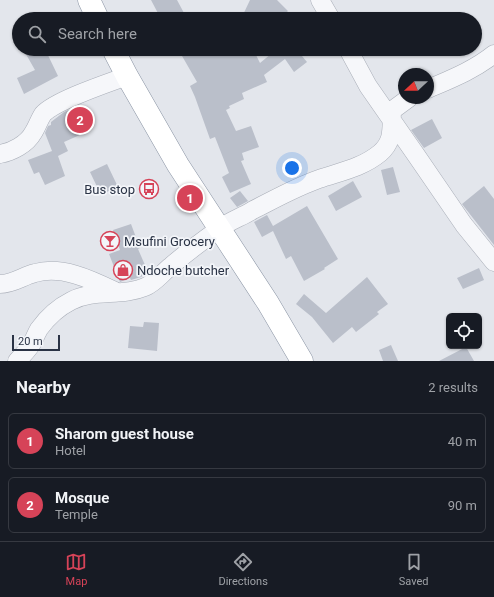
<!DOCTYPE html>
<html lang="en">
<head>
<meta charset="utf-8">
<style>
	:root { --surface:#171b24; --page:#20242c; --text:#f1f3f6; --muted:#9ea1a6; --line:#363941; --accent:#d64358 }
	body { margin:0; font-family:Roboto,sans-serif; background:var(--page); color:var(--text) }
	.controls { position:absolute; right:12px; bottom:12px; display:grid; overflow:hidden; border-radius:6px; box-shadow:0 1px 3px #0004 }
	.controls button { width:36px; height:36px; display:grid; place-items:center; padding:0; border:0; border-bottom:1px solid var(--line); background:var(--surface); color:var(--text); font:20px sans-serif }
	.compass { position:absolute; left:398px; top:68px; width:36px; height:36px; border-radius:50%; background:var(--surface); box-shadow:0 1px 3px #0004; rotate:248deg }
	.scale { position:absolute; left:12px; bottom:10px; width:48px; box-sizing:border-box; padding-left:4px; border:2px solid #2a3345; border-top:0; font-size:11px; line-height:14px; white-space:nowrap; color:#2a3345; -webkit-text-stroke:3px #f3f5f9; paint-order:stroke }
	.you { position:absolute; left:292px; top:168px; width:14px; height:14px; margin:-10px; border:3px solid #fff; border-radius:50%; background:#1a73e8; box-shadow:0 0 0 6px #1a73e833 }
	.badge { display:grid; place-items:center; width:26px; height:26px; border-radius:50%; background:var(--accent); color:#fff; font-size:13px; font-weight:700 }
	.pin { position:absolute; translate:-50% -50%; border:2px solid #fff; box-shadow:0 1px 4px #0006 }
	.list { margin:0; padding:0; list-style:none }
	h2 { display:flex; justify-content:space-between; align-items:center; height:52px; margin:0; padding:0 16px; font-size:17px }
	h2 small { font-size:13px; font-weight:400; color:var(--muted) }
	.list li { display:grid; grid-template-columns:26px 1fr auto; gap:12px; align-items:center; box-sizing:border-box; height:56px; margin:0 8px 8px; padding:0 8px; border:1px solid var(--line); border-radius:6px }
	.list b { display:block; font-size:15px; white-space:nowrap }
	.list p { margin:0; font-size:13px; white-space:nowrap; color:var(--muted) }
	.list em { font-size:13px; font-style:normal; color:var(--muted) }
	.icon { flex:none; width:22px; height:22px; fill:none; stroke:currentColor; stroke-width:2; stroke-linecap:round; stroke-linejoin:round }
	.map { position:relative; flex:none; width:494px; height:361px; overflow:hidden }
	.search { position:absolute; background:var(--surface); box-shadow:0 1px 3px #0004; left:12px; right:12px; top:12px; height:44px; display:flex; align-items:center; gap:10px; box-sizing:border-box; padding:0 14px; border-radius:22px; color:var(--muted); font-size:15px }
	.sheet { height:180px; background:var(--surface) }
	nav { display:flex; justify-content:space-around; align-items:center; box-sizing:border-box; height:56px; border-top:1px solid var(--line); background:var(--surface); font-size:11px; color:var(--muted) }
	nav a { display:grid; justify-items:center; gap:2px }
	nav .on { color:var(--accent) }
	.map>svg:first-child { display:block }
	.building { fill:#babfca }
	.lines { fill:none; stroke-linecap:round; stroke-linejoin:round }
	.minor-casing { stroke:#a8adb7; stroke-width:19 }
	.highway-casing { stroke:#8993a3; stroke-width:23 }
	.minor { stroke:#f6f7fa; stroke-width:18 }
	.highway { stroke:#fff; stroke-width:22 }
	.labels { text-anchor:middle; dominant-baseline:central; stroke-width:3.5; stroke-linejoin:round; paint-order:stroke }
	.poi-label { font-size:13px; fill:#2a3345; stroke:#f3f5f9; text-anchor:start }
</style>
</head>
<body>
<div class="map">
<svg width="494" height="361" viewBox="0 0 494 361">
	<rect width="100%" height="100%" fill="#e3e6ec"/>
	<path class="building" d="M151 0H177L184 13 172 19H161Z
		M250 0H277L288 11 280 19H241Z
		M23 49H45L58 76 24 94 17 78 35 70Z
		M178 49H253L260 63 277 49H298L297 50 307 62 294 72 285 59 264 75 267 82 242 93 244 99 229 106 230 108 226 110 236 131 251 126 259 147 242 153 244 160 241 161 251 184 230 193 222 177 229 173 215 137 210 139 195 97 190 86 197 82Z
		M80 105 91 130 64 142 68 151 58 156 65 176 45 185 39 172 34 174 28 160 52 151 45 133 48 126 51 125V122L64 112Z
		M432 119 442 138 424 148 411 130Z
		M107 164 118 187 101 195 90 172Z
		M393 167 400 192 387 195 381 170Z
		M353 181 362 197 336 211 328 196Z
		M484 186 494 199V245L462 204Z
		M240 191 248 201 237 207 230 198Z
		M307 206 338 259 324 268 325 269 304 281 291 256 286 259 273 231 262 237 254 222 267 215 273 226Z
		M131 224 140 248 138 249 148 272 141 277 131 280 130 278 120 282 109 254 120 250 113 230Z
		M479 268 484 280 463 289 457 278Z
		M367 277 388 304 377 312 379 314 356 332 352 327 333 343 312 317 296 304 304 294 326 313Z
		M144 322 159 323 157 351 128 348 130 326 143 327Z
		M391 345 398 361H383L379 350Z
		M466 347 474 361H439Z"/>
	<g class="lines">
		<defs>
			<path id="minor" d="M320 0 331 19
				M348 49 368 86 416 155 464 225 494 262
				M428 89C451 79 474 70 494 54
				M0 154C12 152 27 144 33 133 37 127 39 120 43 114 56 100 108 83 127 76
				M0 284C13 284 23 276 35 273 62 265 92 280 115 291
				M17 361C22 356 27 351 31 345 34 340 36 334 39 329 47 318 59 307 71 301 94 289 121 297 145 287 155 283 162 273 171 266 186 253 202 241 219 229 229 221 242 217 253 210 275 199 296 187 319 179 339 172 362 168 380 153 394 141 391 128 392 112L394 109 409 98"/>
			<path id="highway" d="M89 0 98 19
				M113 49 127 76 178 165 268 303 302 361"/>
		</defs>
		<use href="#minor" class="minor-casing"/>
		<use href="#highway" class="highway-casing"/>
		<use href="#minor" class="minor"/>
		<use href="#highway" class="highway"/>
	</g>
	<defs>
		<symbol id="bus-ring" viewBox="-11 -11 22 22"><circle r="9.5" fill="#f3f5f9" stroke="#d64358" stroke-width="1.5"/><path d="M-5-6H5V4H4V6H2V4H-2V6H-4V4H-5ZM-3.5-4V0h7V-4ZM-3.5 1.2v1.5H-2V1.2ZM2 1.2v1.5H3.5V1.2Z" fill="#d64358"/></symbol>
		<symbol id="bar-ring" viewBox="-11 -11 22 22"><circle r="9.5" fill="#f3f5f9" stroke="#d64358" stroke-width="1.5"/><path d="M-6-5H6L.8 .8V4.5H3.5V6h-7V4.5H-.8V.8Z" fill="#d64358"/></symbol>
		<symbol id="shop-ring" viewBox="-11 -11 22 22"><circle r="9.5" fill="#f3f5f9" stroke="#d64358" stroke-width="1.5"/><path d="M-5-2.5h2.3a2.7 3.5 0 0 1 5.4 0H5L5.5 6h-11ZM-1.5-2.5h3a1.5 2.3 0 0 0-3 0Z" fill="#d64358"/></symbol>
	</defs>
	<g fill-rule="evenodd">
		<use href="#bus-ring" x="138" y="178" width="22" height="22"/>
		<use href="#bar-ring" x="99" y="230" width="22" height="22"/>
		<use href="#shop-ring" x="112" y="259" width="22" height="22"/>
	</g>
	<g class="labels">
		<g class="poi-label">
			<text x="135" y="189" text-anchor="end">Bus stop</text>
			<text x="124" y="241">Msufini Grocery</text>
			<text x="137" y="270">Ndoche butcher</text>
		</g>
	</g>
</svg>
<div class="controls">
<button><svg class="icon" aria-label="locate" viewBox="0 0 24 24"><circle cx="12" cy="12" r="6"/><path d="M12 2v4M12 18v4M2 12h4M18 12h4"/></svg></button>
</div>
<svg class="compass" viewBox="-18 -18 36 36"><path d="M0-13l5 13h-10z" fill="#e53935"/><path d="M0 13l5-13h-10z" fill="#9ea1a6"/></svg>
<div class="scale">20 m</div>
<div class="you"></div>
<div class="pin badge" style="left:190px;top:198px">1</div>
<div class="pin badge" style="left:80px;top:120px">2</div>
<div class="search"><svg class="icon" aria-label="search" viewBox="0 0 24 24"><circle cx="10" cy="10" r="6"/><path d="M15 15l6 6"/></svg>Search here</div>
</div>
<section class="sheet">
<h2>Nearby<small>2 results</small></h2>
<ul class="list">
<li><span class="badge">1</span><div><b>Sharom guest house</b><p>Hotel</p></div><em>40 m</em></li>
<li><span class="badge">2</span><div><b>Mosque</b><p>Temple</p></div><em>90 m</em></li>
</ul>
</section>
<nav>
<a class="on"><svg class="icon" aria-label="map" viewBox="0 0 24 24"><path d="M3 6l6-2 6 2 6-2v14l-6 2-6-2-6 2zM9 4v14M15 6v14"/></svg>Map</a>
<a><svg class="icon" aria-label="directions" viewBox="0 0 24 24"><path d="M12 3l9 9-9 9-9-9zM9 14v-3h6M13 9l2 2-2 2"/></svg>Directions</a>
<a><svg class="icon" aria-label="saved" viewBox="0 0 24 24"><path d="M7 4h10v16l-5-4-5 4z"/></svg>Saved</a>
</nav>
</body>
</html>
